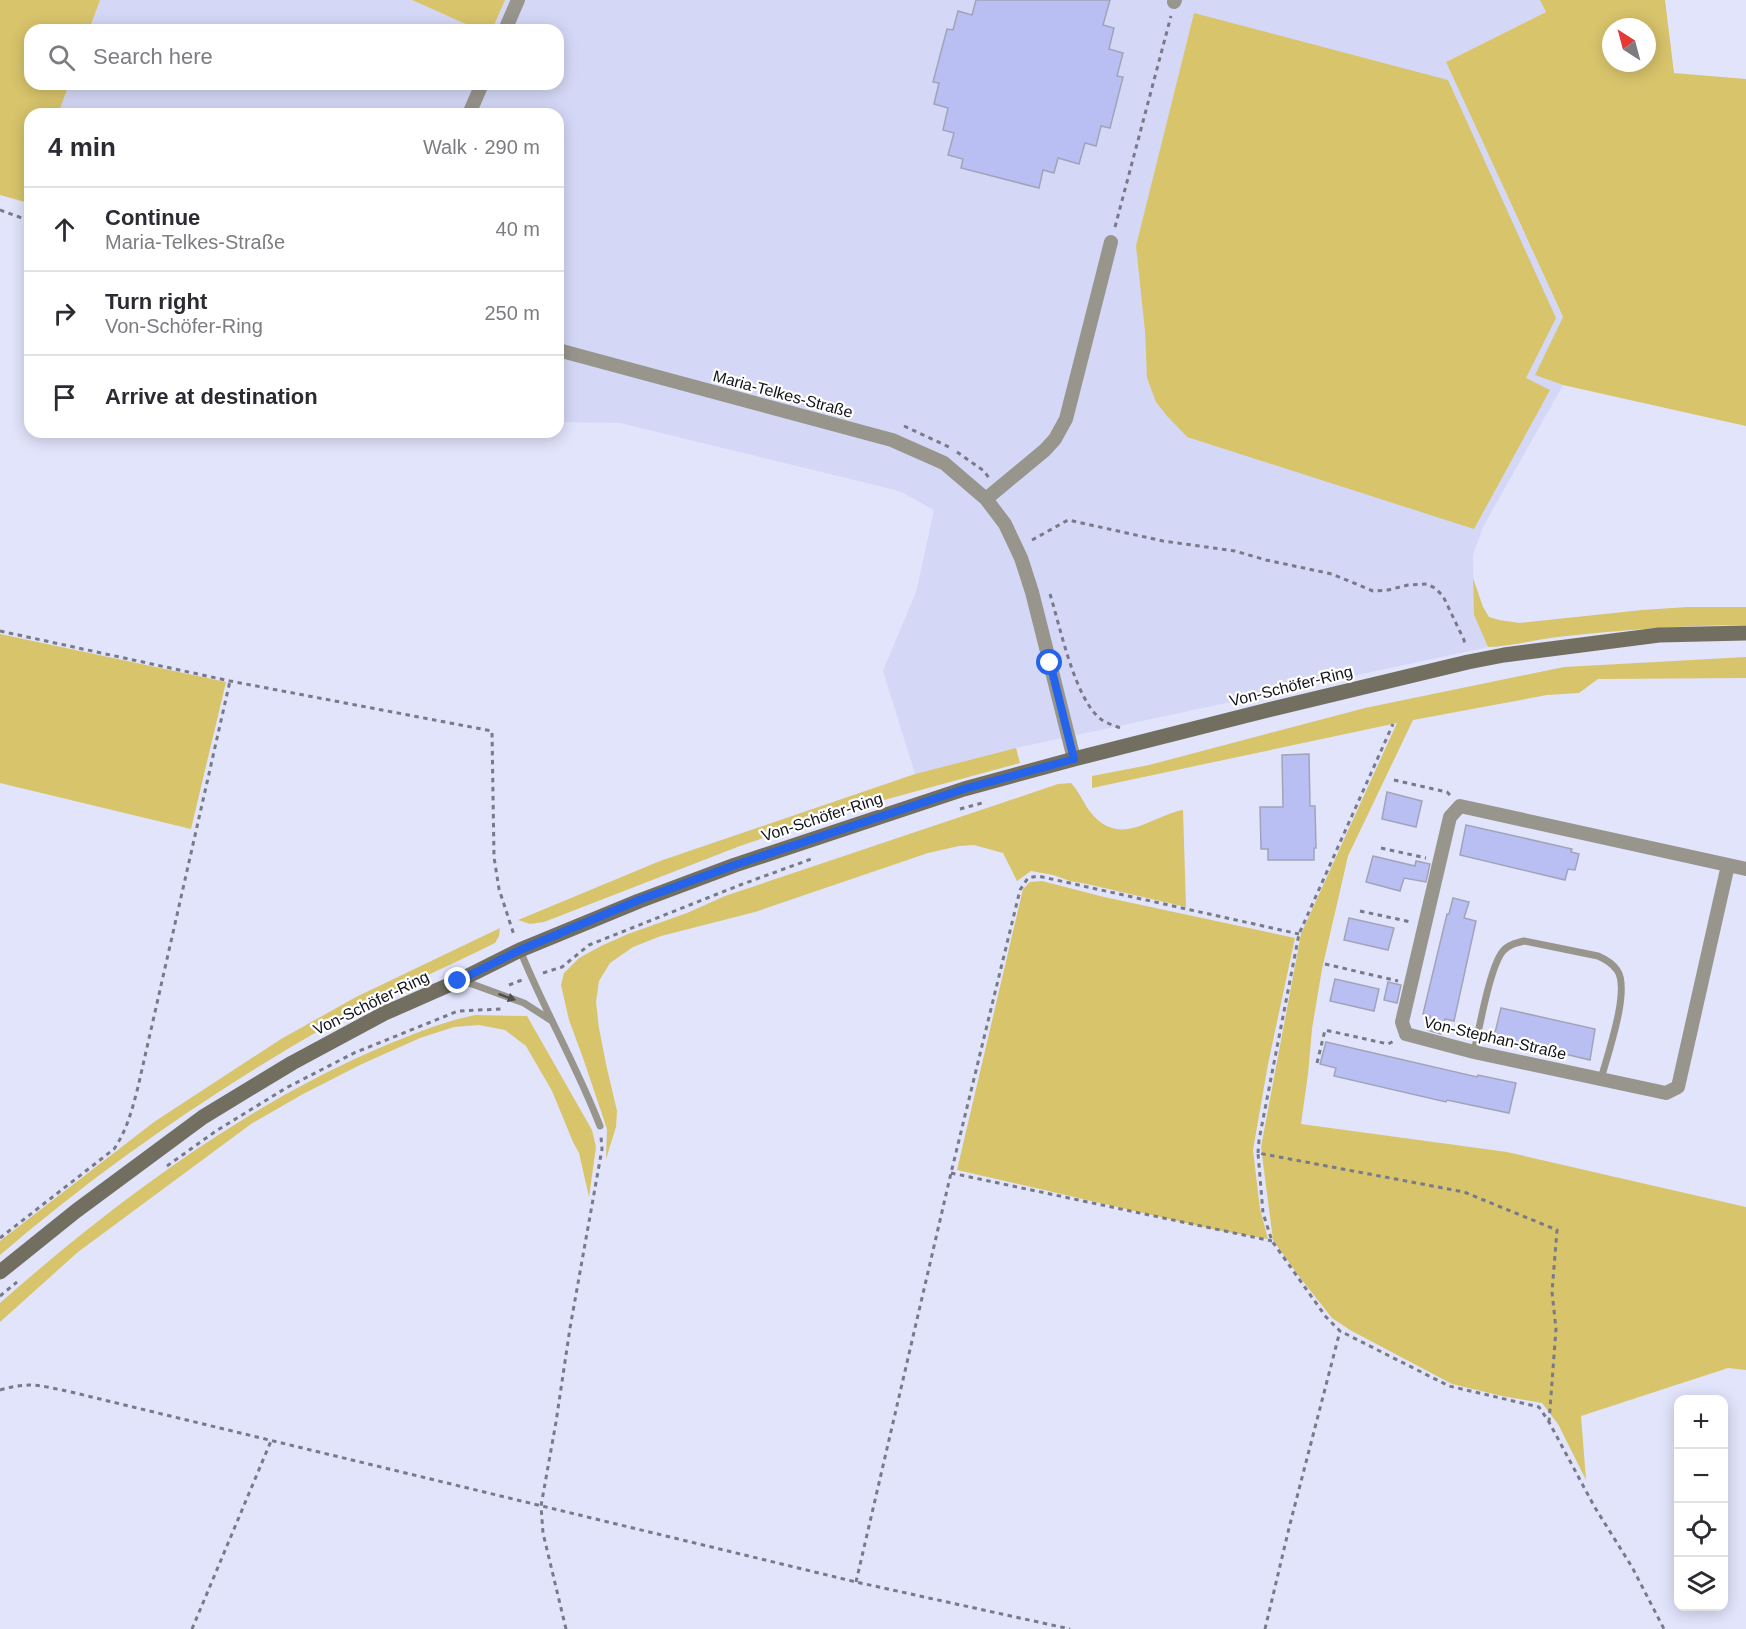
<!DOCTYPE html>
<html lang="en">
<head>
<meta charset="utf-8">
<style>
	:root { --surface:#fff; --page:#f7f7f7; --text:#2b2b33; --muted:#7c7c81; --line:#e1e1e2 }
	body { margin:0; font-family:Arial,sans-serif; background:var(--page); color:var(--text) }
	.controls { position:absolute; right:18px; bottom:18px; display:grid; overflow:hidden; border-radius:12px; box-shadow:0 3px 15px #0003 }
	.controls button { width:54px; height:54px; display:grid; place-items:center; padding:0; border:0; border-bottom:2px solid var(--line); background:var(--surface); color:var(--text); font:30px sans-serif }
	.compass { position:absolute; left:1602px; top:18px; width:54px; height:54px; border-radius:50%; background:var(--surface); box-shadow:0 3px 15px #0003; rotate:324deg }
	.stop { position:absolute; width:18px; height:18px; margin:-14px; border:4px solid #2563eb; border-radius:50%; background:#fff }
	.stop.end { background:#2563eb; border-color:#fff; box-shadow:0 2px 6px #0008 }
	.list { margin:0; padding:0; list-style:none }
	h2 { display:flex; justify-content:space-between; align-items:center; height:78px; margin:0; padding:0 24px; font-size:26px }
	h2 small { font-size:20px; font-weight:400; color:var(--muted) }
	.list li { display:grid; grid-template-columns:39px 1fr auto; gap:18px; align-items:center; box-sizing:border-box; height:84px; padding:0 24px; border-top:2px solid var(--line) }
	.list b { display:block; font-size:22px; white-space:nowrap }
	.list p { margin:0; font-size:20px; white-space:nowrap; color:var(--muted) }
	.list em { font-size:20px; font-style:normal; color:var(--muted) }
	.icon { flex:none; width:33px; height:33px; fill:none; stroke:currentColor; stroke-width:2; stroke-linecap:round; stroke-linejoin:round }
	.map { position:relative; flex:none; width:1746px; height:1629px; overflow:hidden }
	.search { position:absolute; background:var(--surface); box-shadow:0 3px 15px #0003; left:24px; top:24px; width:540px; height:66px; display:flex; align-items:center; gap:15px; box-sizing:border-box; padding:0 21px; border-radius:18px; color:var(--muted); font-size:22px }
	.panel { position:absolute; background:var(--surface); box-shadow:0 3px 15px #0003; left:24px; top:108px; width:540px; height:330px; border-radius:18px }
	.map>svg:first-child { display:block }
	.built { fill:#d4d8f6 }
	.green { fill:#d8c46b; fill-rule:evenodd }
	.building { fill:#b9bef3; stroke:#a1a4b9; stroke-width:1.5 }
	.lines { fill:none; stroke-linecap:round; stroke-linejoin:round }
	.path { stroke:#787a89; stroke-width:3; stroke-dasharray:4.5 4.5; stroke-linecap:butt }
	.service { stroke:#97958c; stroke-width:7 }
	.minor { stroke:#97958c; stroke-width:14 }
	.secondary { stroke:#726f61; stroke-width:15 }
	.oneway { fill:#4e4e4e }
	.route { stroke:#2563eb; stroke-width:8 }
	.labels { text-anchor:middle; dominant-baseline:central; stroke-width:4.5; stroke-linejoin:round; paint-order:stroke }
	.street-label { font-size:16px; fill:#13141b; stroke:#fff }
</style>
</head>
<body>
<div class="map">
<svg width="1746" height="1629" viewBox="0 0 1746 1629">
	<rect width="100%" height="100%" fill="#e1e4fb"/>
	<path class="built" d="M100 0H412L479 30H89Z
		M505 0H1540L1546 12 1446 62 1563 318 1535 375 1563 385 1483 527 1473 555 1474 615 1488 647 1016 748 915 774 883 671 916 592 934 510 899 491 620 423 558 422V114H58L69 84H558V30H492Z"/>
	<path class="green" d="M0 0H100L89 30H30V84H69L58 114H30V188L25 202 0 195Z
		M412 0H505L492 30H479Z
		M1540 0H1665L1674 73 1746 79V426L1563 385 1535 375 1563 317 1446 62 1546 12ZM1611 27H1647V63H1611Z
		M1194 13 1448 80 1556 318 1526 378 1550 390 1474 529 1187 437 1167 416 1156 402 1147 378 1145 331 1136 246Z
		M1473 578 1483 607 1489 617 1499 620 1520 623 1642 610 1688 607H1746V625C1683 625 1620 630 1557 637 1534 640 1511 646 1488 647L1474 615Z
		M0 634 226 682 191 829 0 783Z
		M1746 657V678L1598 679 1579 693 1547 695 1413 720 1348 856 1322 969 1312 1029 1308 1074 1301 1124 1507 1152 1746 1207V1370L1728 1368 1581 1416 1586 1480 1558 1424 1542 1403 1502 1396 1452 1384 1350 1330 1332 1318 1298 1275 1273 1240 1261 1147 1301 934 1397 723 1092 788V776L1149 765 1365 708 1564 667Z
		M1016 748 1020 763 840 812 740 846 544 922 530 924 518 920 660 861 915 774Z
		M1071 783C1080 792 1084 805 1092 814 1121 848 1151 816 1183 810L1186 907 1087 884 1070 881 1053 875 1031 871 1017 881 1003 853 974 845 959 846 928 853 755 912 661 936 633 947 610 963 599 981 596 1002 599 1028 606 1064 617 1111 616 1127 606 1159 607 1129 583 1058 569 1020 561 985 564 973 579 958 601 946 628 934 687 913 725 896 1058 784Z
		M1042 881 1104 897 1295 938 1268 1064 1253 1150 1260 1209 1268 1239 1217 1230 957 1170 1023 889 1030 882Z
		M500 928 499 936 495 943C436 972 376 998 320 1030 207 1095 99 1170 0 1255V1241L154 1122 281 1039 356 997Z
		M475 1015 527 1016 592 1130 596 1147 589 1197 579 1153 573 1142 552 1091 526 1046 505 1030 479 1025 454 1027 420 1038 362 1064 303 1094 251 1124 78 1252 0 1322V1303C109 1207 235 1112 368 1053 403 1038 437 1023 475 1015Z"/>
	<path class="building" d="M976 0H1110L1103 25 1114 28 1109 49 1123 53 1117 76 1123 77 1110 128 1101 126 1096 146 1085 143 1079 164 1058 158 1054 173 1043 170 1039 188 961 168 963 159 948 155 954 133 943 130 948 108 934 104 939 83 933 82 947 29 953 30 958 11 972 15Z
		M1309 754 1310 806H1315L1316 848H1314V860H1268V849H1261L1260 807H1283L1282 755Z
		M1387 792 1422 801 1416 827 1382 819Z
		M1466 825 1572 849 1571 852 1579 854 1575 870 1568 869 1565 880 1460 855Z
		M1373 856 1415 866 1416 861 1430 864 1426 882 1404 878 1400 891 1366 882Z
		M1453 898 1469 902 1464 918 1476 921 1454 1021 1445 1019 1441 1034 1427 1030 1430 1016 1423 1014 1447 914H1449Z
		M1349 918 1394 928 1388 950 1344 940Z
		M1335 979 1379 989 1374 1011 1330 1001Z
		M1388 982 1401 985 1397 1003 1384 1000Z
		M1501 1008 1595 1029 1590 1060 1494 1037Z
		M1326 1042 1477 1077 1478 1075 1516 1083 1509 1113 1447 1100 1446 1102 1334 1076 1336 1068 1320 1064Z"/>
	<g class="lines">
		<path class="path" d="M0 210 30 221
			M1115 227 1171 16
			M904 426 949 447
			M957 452 984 471 989 478
			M1032 540 1068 520 1163 541 1235 551 1266 560 1332 574 1373 591 1388 590 1408 585 1427 584 1435 588 1443 596 1464 640 1465 646
			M1050 594C1060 626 1075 701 1102 720 1109 724 1117 727 1124 729
			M0 631 230 681 492 731 494 857 499 889 514 935
			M1394 780 1447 792 1451 796
			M960 809 982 803
			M1381 848 1426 858
			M1360 911 1411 922
			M1325 964 1398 981
			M543 973 562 967 589 945 740 885 814 858
			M509 985 522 980
			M1317 1063 1325 1030 1388 1044 1394 1041
			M1258 1153 1259 1140 1299 934 1393 724
			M167 1166 216 1131 286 1088 354 1053 458 1011 501 1009
			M951 1173 1272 1241
			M0 1238 114 1149C127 1130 132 1110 138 1087L230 681
			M0 1296 17 1282
			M0 1390C30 1381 42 1386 71 1392L856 1582 1070 1629
			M1549 1422 1556 1329 1552 1292 1557 1230 1464 1192 1258 1153 1263 1213 1272 1241 1326 1317 1340 1331 1449 1386 1539 1407 1549 1422 1594 1506 1632 1567 1664 1629
			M856 1582 951 1173 1020 890 1028 878 1038 876 1299 934
			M192 1629 271 1441
			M566 1629 543 1533 541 1506 556 1422 570 1328 602 1149 601 1137
			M1265 1629 1290 1524 1340 1331"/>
		<path class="service" d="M520 950C544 1010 577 1066 600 1126
			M460 982 472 984 524 1003 552 1021
			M1474 1052C1479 1030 1490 966 1503 951 1508 945 1516 943 1524 941L1598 956C1605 959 1612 963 1617 970 1631 989 1607 1056 1601 1079"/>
		<path class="minor" d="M1174 2 1175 0
			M505 30 518 0
			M469 114 482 84
			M558 350 892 440 944 463 986 499 1005 524 1021 558 1032 592 1074 759
			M986 499 1045 450 1055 439 1066 419 1111 242
			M1728 865 1678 1087 1666 1093 1474 1052 1406 1034 1402 1022 1450 817 1460 806 1746 869"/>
		<path class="secondary" d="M0 1272 76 1211 203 1117 292 1063 385 1013 458 981 520 950 639 901 735 865 964 789 1074 759 1264 711 1468 662 1504 655 1659 635 1746 633"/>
	</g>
	<defs><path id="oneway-solid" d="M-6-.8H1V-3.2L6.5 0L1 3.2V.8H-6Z" transform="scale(1.5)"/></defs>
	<use class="oneway" href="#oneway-solid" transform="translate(507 997) rotate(20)"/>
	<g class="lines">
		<path class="route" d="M458 981 520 950 639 900 735 865 964 789 1074 759 1050 663"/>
	</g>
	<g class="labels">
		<g class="street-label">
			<text transform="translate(783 394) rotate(15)">Maria-Telkes-Straße</text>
			<text transform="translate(1291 686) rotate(-14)">Von-Schöfer-Ring</text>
			<text transform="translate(822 817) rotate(-18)">Von-Schöfer-Ring</text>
			<text transform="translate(371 1003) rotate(-26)">Von-Schöfer-Ring</text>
			<text transform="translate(1495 1038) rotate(13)">Von-Stephan-Straße</text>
		</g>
	</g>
</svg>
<div class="controls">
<button>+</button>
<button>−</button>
<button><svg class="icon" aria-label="locate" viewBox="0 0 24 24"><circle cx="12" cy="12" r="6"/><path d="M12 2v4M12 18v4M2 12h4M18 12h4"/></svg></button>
<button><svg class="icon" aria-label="layers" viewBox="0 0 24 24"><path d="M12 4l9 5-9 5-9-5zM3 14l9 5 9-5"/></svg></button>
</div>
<svg class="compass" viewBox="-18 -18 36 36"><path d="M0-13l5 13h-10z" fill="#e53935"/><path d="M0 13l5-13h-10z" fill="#7c7c81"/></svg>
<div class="stop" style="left:1050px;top:663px"></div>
<div class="stop end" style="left:458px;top:981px"></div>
<div class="search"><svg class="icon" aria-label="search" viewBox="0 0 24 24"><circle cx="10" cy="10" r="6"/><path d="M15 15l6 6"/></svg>Search here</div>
<section class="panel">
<h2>4 min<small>Walk · 290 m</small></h2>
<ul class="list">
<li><svg class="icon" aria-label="ahead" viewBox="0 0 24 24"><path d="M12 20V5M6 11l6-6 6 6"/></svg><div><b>Continue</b><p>Maria-Telkes-Straße</p></div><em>40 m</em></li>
<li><svg class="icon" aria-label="right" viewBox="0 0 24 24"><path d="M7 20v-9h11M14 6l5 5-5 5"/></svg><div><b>Turn right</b><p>Von-Schöfer-Ring</p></div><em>250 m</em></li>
<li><svg class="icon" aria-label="arrive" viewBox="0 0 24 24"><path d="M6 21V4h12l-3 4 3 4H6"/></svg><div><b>Arrive at destination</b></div></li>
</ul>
</section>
</div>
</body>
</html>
